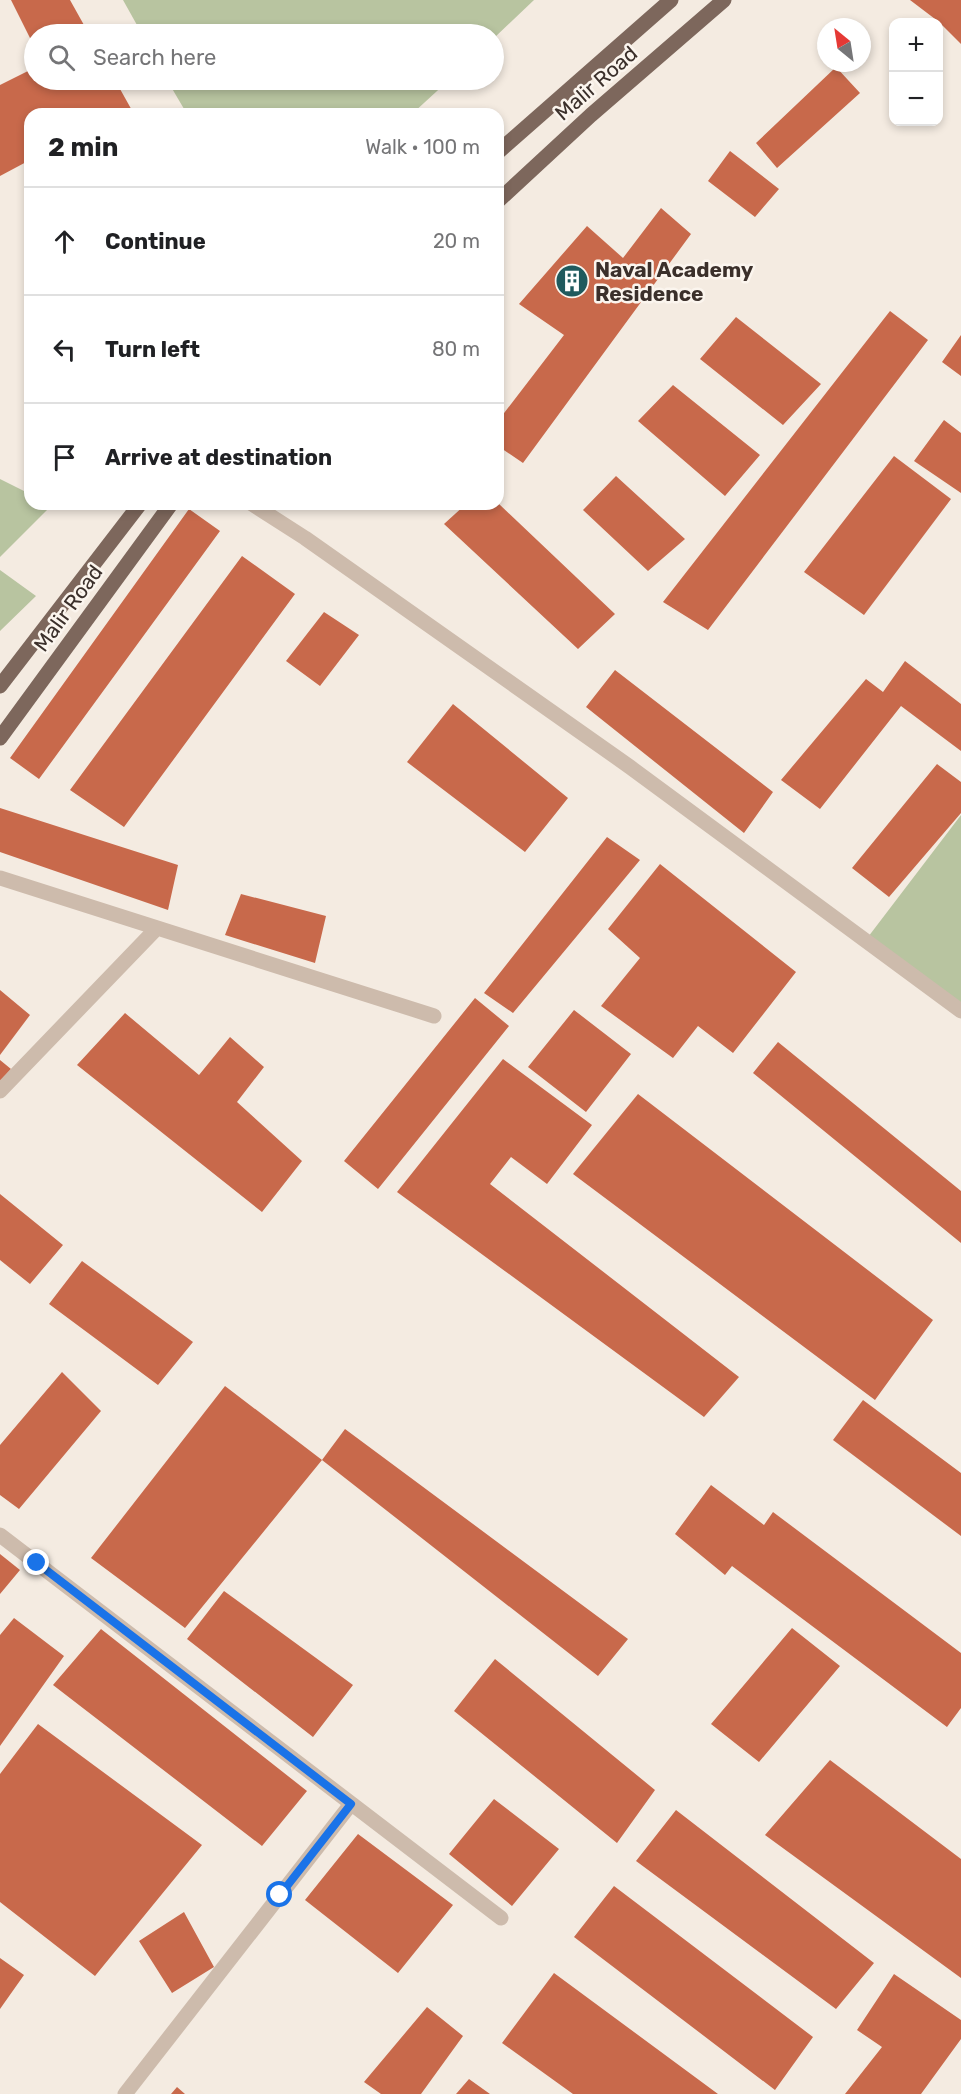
<!DOCTYPE html>
<html lang="en">
<head>
<meta charset="utf-8">
<style>
	:root { --surface:#fff; --page:#f2f2f2; --text:#202124; --muted:#757577; --line:#e0e0e0 }
	body { margin:0; font-family:Rubik,sans-serif; background:var(--page); color:var(--text) }
	.controls { position:absolute; right:18px; top:18px; display:grid; overflow:hidden; border-radius:12px; box-shadow:0 3px 9px #0003 }
	.controls button { width:54px; height:54px; display:grid; place-items:center; padding:0; border:0; border-bottom:2px solid var(--line); background:var(--surface); color:var(--text); font:30px sans-serif }
	.compass { position:absolute; left:817px; top:18px; width:54px; height:54px; border-radius:50%; background:var(--surface); box-shadow:0 3px 9px #0003; rotate:330deg }
	.stop { position:absolute; width:18px; height:18px; margin:-14px; border:4px solid #1a73e8; border-radius:50%; background:#fff }
	.stop.end { background:#1a73e8; border-color:#fff; box-shadow:0 2px 6px #0008 }
	.list { margin:0; padding:0; list-style:none }
	h2 { display:flex; justify-content:space-between; align-items:center; height:78px; margin:0; padding:0 24px; font-size:26px }
	h2 small { font-size:20px; font-weight:400; color:var(--muted) }
	.list li { display:grid; grid-template-columns:39px 1fr auto; gap:18px; align-items:center; box-sizing:border-box; height:108px; padding:0 24px; border-top:2px solid var(--line) }
	.list b { display:block; font-size:22px; white-space:nowrap }
	.list em { font-size:20px; font-style:normal; color:var(--muted) }
	.icon { flex:none; width:33px; height:33px; fill:none; stroke:currentColor; stroke-width:2; stroke-linecap:round; stroke-linejoin:round }
	.map { position:relative; flex:none; width:961px; height:2094px; overflow:hidden }
	.search { position:absolute; background:var(--surface); box-shadow:0 3px 9px #0003; left:24px; top:24px; width:480px; height:66px; display:flex; align-items:center; gap:15px; box-sizing:border-box; padding:0 21px; border-radius:33px; color:var(--muted); font-size:22px }
	.panel { position:absolute; background:var(--surface); box-shadow:0 3px 9px #0003; left:24px; top:108px; width:480px; height:402px; border-radius:18px }
	.map>svg:first-child { display:block }
	.green { fill:#b8c4a0 }
	.building { fill:#c8694b }
	.lines { fill:none; stroke-linecap:round; stroke-linejoin:round }
	.lane { stroke:#cdbbac; stroke-width:15 }
	.primary { stroke:#7d675c; stroke-width:15 }
	.route { stroke:#1a73e8; stroke-width:8 }
	.labels { text-anchor:middle; dominant-baseline:central; stroke-width:5; stroke-linejoin:round; paint-order:stroke }
	.street-label { font-size:21px; fill:#3b302b; stroke:#fbf5ee }
	.poi-label { font-size:21px; font-weight:bold; fill:#3b302b; stroke:#fbf5ee; text-anchor:start }
</style>
</head>
<body>
<div class="map">
<svg width="961" height="2094" viewBox="0 0 961 2094">
	<rect width="100%" height="100%" fill="#f4ebe1"/>
	<path class="green" d="M123 0H534L494 38V34H142Z
		M167 80H449L412 114H187Z
		M0 479 30 494V504L52 505 0 557Z
		M0 570 36 596 0 631Z
		M961 815V1011L865 941Z"/>
	<path class="building" d="M11 0H70L89 34H34V46Z
		M910 0H961V44L939 22Z
		M836 67 860 93 777 168 756 143Z
		M34 68V80H115L134 114H30V160L0 176V85Z
		M730 151 779 189 755 217 708 181Z
		M661 208 691 234 523 463 498 446V421L564 335 519 304 587 226 623 258Z
		M890 311 928 340 708 630 663 602Z
		M736 317 821 384 783 425 700 359Z
		M961 335V376L942 362Z
		M673 385 760 455 725 496 638 421Z
		M944 420 961 433V493L914 461Z
		M894 456 951 499 864 615 804 572Z
		M616 476 685 539 648 571 583 510Z
		M466 504H499L615 614 578 649 444 524Z
		M189 509 220 531 39 779 10 758Z
		M242 556 295 594 124 827 70 790Z
		M324 612 359 635 320 686 286 661Z
		M905 661 961 704V751L901 706 820 809 781 780 866 679 883 692Z
		M615 670 773 792 744 833 586 707Z
		M453 704 568 798 525 852 407 762Z
		M937 764 961 782V813L889 897 852 868Z
		M0 808 178 865 168 910 0 852Z
		M607 837 640 860 513 1013 484 993Z
		M660 864 796 972 733 1053 698 1026 673 1058 601 1006 640 958 608 929Z
		M241 894 326 916 315 963 225 935Z
		M0 990 30 1015 0 1055Z
		M475 998 509 1026 378 1189 344 1161Z
		M574 1010 631 1054 586 1112 528 1067Z
		M125 1013 199 1075 230 1037 264 1067 237 1102 302 1161 262 1212 77 1065Z
		M778 1042 961 1191V1243L753 1073Z
		M503 1059 592 1125 547 1184 511 1157 490 1184 739 1377 704 1417 397 1192Z
		M0 1060 11 1069 0 1081Z
		M638 1094 933 1320 875 1400 573 1174Z
		M0 1194 63 1245 30 1284 0 1260Z
		M82 1261 193 1342 158 1385 49 1304Z
		M62 1372 101 1411 19 1509 0 1495V1445Z
		M225 1386 322 1460 185 1628 91 1558Z
		M863 1400 961 1473V1536L833 1440Z
		M345 1429 628 1639 598 1676 322 1460Z
		M711 1485 764 1525 773 1512 961 1653V1708L947 1727 732 1566 725 1575 675 1534Z
		M0 1554 20 1570 0 1594Z
		M224 1591 353 1685 313 1737 187 1639Z
		M14 1618 64 1656 0 1746V1635Z
		M792 1628 840 1666 759 1762 711 1724Z
		M101 1629 307 1791 262 1846 53 1685Z
		M495 1659 655 1790 617 1843 454 1711Z
		M38 1724 202 1845 95 1976 0 1902V1774Z
		M830 1760 961 1859V1978L765 1835Z
		M494 1799 559 1849 512 1906 449 1854Z
		M676 1810 874 1963 836 2009 636 1861Z
		M358 1834 453 1905 398 1973 305 1900Z
		M614 1886 813 2037 775 2090 574 1937Z
		M184 1912 214 1967 172 1993 139 1941Z
		M0 1958 24 1975 0 2009Z
		M554 1973 718 2094H573L502 2043Z
		M894 1974 961 2020V2039L921 2094H845L882 2047 857 2030Z
		M427 2007 463 2036 421 2094H381L364 2082Z
		M469 2079 490 2094H456Z
		M177 2087 185 2094H171Z"/>
	<g class="lines">
		<path class="lane" d="M252 504 305 538 630 767 961 1011
			M0 878 434 1016
			M0 1091 157 928
			M0 1535 501 1918
			M125 2094 351 1804"/>
		<path class="primary" d="M498 152 671 0
			M498 201 591 115 724 0
			M0 686 140 504
			M0 738 171 504"/>
	</g>
	<g class="lines">
		<path class="route" d="M37 1563 351 1804 280 1895"/>
	</g>
	<defs>
		<symbol id="building-disc" viewBox="-11 -11 22 22"><circle r="9.5" fill="#1f5a5e" stroke="#fbf5ee"/><path d="M-4-6H4V6H1V3H-1V6H-4ZM-2.5-4.3h1.7v1.8h-1.7ZM.8-4.3h1.7v1.8H.8ZM-2.5-1h1.7V.8h-1.7ZM.8-1h1.7V.8H.8Z" fill="#fff"/></symbol>
	</defs>
	<g fill-rule="evenodd">
		<use href="#building-disc" x="553" y="262" width="38" height="38"/>
	</g>
	<g class="labels">
		<g class="street-label">
			<text transform="translate(596 83) rotate(-41)">Malir Road</text>
			<text transform="translate(68 608) rotate(-54)">Malir Road</text>
		</g>
		<g class="poi-label">
			<text x="595" y="269">Naval Academy<tspan x="595" dy="24">Residence</tspan></text>
		</g>
	</g>
</svg>
<div class="controls">
<button>+</button>
<button>−</button>
</div>
<svg class="compass" viewBox="-18 -18 36 36"><path d="M0-13l5 13h-10z" fill="#e53935"/><path d="M0 13l5-13h-10z" fill="#757577"/></svg>
<div class="stop" style="left:280px;top:1895px"></div>
<div class="stop end" style="left:37px;top:1563px"></div>
<div class="search"><svg class="icon" aria-label="search" viewBox="0 0 24 24"><circle cx="10" cy="10" r="6"/><path d="M15 15l6 6"/></svg>Search here</div>
<section class="panel">
<h2>2 min<small>Walk · 100 m</small></h2>
<ul class="list">
<li><svg class="icon" aria-label="ahead" viewBox="0 0 24 24"><path d="M12 20V5M6 11l6-6 6 6"/></svg><div><b>Continue</b></div><em>20 m</em></li>
<li><svg class="icon" aria-label="left" viewBox="0 0 24 24"><path d="M17 20v-9H6M10 6l-5 5 5 5"/></svg><div><b>Turn left</b></div><em>80 m</em></li>
<li><svg class="icon" aria-label="arrive" viewBox="0 0 24 24"><path d="M6 21V4h12l-3 4 3 4H6"/></svg><div><b>Arrive at destination</b></div></li>
</ul>
</section>
</div>
</body>
</html>
